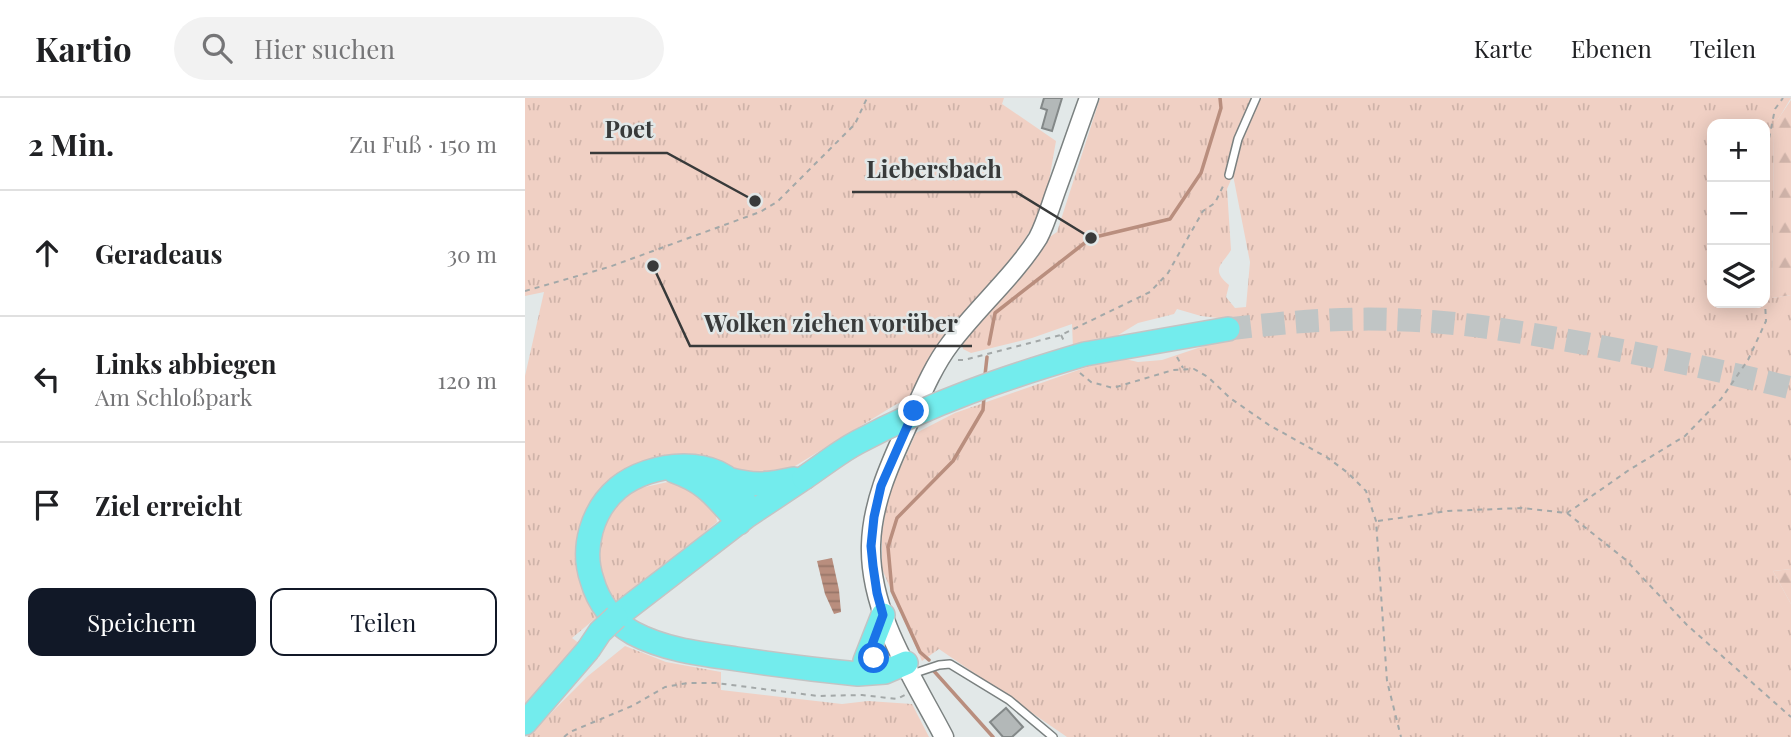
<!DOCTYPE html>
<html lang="de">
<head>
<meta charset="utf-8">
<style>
	:root { --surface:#fff; --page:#f2f2f2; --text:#202124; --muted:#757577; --line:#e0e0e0; --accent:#111827 }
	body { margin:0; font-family:"Playfair Display",serif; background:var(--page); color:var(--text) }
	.controls { position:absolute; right:21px; top:21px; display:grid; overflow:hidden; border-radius:14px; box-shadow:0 4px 18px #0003 }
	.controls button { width:63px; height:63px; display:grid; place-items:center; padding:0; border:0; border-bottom:2px solid var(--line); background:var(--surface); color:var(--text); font:35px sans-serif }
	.stop { position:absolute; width:21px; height:21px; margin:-16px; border:5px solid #1a73e8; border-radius:50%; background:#fff }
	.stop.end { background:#1a73e8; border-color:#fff; box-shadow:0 2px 7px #0008 }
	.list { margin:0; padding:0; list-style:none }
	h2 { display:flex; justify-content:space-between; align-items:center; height:91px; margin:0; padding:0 28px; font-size:30px }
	h2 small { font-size:23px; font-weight:400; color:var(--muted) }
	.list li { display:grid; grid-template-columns:46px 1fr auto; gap:21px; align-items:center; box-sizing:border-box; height:126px; padding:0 28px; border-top:2px solid var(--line) }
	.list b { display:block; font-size:26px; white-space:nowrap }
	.list p { margin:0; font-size:23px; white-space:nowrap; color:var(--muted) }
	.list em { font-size:23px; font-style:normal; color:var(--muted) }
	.actions { display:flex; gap:14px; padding:21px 28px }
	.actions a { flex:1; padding:16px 0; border:2px solid var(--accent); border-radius:14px; text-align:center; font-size:24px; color:var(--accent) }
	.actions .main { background:var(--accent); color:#fff }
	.icon { flex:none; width:38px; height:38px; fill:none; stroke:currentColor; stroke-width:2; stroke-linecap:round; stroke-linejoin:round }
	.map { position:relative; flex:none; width:1266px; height:639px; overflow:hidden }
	header { display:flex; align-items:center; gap:42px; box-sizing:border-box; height:98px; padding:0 35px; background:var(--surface); border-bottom:2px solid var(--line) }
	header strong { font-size:33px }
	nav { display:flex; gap:38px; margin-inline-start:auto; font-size:24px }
	.search { width:490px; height:63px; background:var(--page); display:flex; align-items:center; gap:18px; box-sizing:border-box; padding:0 24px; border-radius:38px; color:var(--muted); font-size:26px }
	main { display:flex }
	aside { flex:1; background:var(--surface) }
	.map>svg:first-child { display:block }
	.grass { fill:url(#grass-tufts); fill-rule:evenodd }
	.forest { fill:url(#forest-firs) }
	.water { fill:url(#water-rules) }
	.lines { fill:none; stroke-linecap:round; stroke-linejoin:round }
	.stream { stroke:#b98e7e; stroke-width:3.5 }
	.building { fill:#b3b8b8; stroke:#838888; stroke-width:2 }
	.primary-tunnel { stroke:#c0c5c5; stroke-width:23; stroke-dasharray:23 11; stroke-linecap:butt }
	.service-casing { stroke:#7b8180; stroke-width:10 }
	.tertiary-casing { stroke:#7b8180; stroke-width:21 }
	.primary-casing { stroke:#c3c4c4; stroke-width:26 }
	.path { stroke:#a3a8a8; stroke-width:2; stroke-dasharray:5 5; stroke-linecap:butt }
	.service { stroke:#fff; stroke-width:7 }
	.tertiary { stroke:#fff; stroke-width:18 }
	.primary { stroke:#73eced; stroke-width:23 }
	.primary-bridge-casing { stroke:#c3c4c4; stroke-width:26; stroke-linecap:butt }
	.primary-bridge { stroke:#73eced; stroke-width:23 }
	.route { stroke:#1a73e8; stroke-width:9 }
	.leader { fill:none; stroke:#383a3a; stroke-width:2.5 }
	.callout-dot { fill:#383a3a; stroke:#e2e8e8; stroke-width:2.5 }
	.callout-label { font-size:24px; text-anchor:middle; font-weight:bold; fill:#383a3a; stroke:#e2e8e8; stroke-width:5; stroke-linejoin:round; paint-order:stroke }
</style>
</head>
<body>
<header>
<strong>Kartio</strong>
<div class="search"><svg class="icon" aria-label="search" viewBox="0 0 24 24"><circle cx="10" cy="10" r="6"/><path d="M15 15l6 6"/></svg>Hier suchen</div>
<nav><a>Karte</a><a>Ebenen</a><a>Teilen</a></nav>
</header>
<main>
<aside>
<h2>2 Min.<small>Zu Fuß · 150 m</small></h2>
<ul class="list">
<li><svg class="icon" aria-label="ahead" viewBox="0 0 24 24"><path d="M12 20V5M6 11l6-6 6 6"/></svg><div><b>Geradeaus</b></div><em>30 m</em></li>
<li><svg class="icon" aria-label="left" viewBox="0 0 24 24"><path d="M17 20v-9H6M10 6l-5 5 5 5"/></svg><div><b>Links abbiegen</b><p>Am Schloßpark</p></div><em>120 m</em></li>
<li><svg class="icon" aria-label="arrive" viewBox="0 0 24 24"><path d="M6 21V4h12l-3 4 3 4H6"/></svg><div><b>Ziel erreicht</b></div></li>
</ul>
<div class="actions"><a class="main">Speichern</a><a>Teilen</a></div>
</aside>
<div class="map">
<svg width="1266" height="639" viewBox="0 0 1266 639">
	<defs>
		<pattern id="grass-tufts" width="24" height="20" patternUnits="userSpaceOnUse" patternTransform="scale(1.75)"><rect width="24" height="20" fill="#f0d0c4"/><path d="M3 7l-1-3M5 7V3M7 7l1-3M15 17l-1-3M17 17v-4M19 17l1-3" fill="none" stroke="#cfb3a9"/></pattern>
		<pattern id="forest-firs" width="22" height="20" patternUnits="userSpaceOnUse" patternTransform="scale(1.75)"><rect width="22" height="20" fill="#f0d0c4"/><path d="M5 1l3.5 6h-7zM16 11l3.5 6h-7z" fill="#cfb3a9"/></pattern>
		<pattern id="water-rules" width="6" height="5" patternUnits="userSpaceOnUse" patternTransform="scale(1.75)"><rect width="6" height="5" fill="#b98e7e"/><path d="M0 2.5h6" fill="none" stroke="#977568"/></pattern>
	</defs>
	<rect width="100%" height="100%" fill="#e2e8e8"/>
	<path class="grass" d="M0 0H479L477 6 531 43 519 111 404 291 370 307 252 379 91 378 57 487 72 519 47 540 55 546 0 610V278L19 194 0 198Z
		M575 0H1266L1249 28 1247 200 1266 197V471L1248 473 1266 506V639H542L414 551 397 563 357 471V436L363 397 391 335 430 315 591 259 613 264 637 262 703 240 702 221 676 218 652 211 649 216 613 225 585 242 548 250 547 226 507 240 446 255 438 251V244L516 145 532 134ZM1187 26H1240V205H1187ZM708 77 725 164 721 209 710 210 701 199 704 187C685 171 697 167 706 152L702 91Z
		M143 384C170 392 187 392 192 424L124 481 88 508 77 487 71 448 84 416 111 391Z
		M100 548 141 564 196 574V592L317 606 343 603 387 606 404 639H2L63 578Z"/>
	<path class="forest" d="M1266 2V197L1247 200 1249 27Z
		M1266 471V506L1248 473Z"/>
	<path class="water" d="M307 460 314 492 316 514 309 516 300 496 292 463Z"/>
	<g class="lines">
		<path class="stream" d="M464 246 470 215 566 140 645 121 676 75 696 10 695 0
			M460 277 462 259
			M404 562 395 554 367 493 363 449 372 420 428 363 458 312 459 299
			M408 572 468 639"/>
	</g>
	<path class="building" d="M519 0H537L527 33 517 30 522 12 516 10Z
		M481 610 498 629 487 639H478L465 624Z"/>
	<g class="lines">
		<path class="primary-tunnel" d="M703 231C762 224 820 219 879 222 941 224 1002 235 1063 246 1131 259 1199 273 1266 290"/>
		<defs>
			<path id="service" d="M704 77 713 41 731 0
				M387 576 414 567 425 566 484 602 528 639"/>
			<path id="tertiary" d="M419 639C389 581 344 516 346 447 347 406 364 368 381 331 394 303 406 271 425 246 452 210 489 178 513 140 521 125 526 106 532 90 543 60 553 30 564 0"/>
			<path id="primary" d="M560 256 703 231
				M149 373C183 385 191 400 214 425
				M203 381C229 388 242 387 269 381
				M222 418C221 412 220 403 217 397 195 355 124 364 93 390 67 412 56 450 67 482 73 504 88 524 108 535 140 552 177 556 212 561 252 567 293 572 333 576L360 574 381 565
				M91 519 222 418 279 380
				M340 563 358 517
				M0 625 63 552"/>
		</defs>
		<use href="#service" class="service-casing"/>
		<use href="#tertiary" class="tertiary-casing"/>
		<use href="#primary" class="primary-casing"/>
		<path class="path" d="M1240 60 1250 11 1258 0
			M0 193 84 169 235 114 252 104 330 26 342 0
			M536 237 540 245
			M652 259 658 270
			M433 262H439L536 237 625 194 643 175 678 113 690 105 699 86
			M555 275 566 284 588 290 648 272 669 271 683 279 705 300 744 327 803 360 823 375 841 393 851 423 862 583 876 639
			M1042 415 1101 462 1162 527 1266 619
			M853 423 923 413 997 410 1042 415 1051 409 1104 372 1160 338 1196 301 1223 262 1241 223 1240 204
			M39 639 45 634 107 608 140 589 163 585H191L293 598 337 597 372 601 380 597"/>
		<use href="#service" class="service"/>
		<use href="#tertiary" class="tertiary"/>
		<use href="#primary" class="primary"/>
		<defs>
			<path id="primary-bridge" d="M279 380C297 368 314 354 333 344 406 305 481 279 560 256
				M63 552 75 534 91 519"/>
		</defs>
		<use href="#primary-bridge" class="primary-bridge-casing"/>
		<use href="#primary-bridge" class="primary-bridge"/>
	</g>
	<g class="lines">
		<path class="route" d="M349 560 341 563 358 517 352 495 348 468 346 448 349 419 356 388 389 313"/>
	</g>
	<path class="leader" d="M230 103L142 55H65M566 140L491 94H327M128 168L165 248H447"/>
	<g class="callout-dot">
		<circle cx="230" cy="103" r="7"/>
		<circle cx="566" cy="140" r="7"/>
		<circle cx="128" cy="168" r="7"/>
	</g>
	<g class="callout-label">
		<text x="104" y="40">Poet</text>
		<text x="409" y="80">Liebersbach</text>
		<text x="306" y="234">Wolken ziehen vorüber</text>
	</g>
</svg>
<div class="controls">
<button>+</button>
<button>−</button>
<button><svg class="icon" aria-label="layers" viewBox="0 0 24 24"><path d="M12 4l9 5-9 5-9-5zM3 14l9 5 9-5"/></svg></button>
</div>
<div class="stop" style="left:349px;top:560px"></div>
<div class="stop end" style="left:389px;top:313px"></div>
</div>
</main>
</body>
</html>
